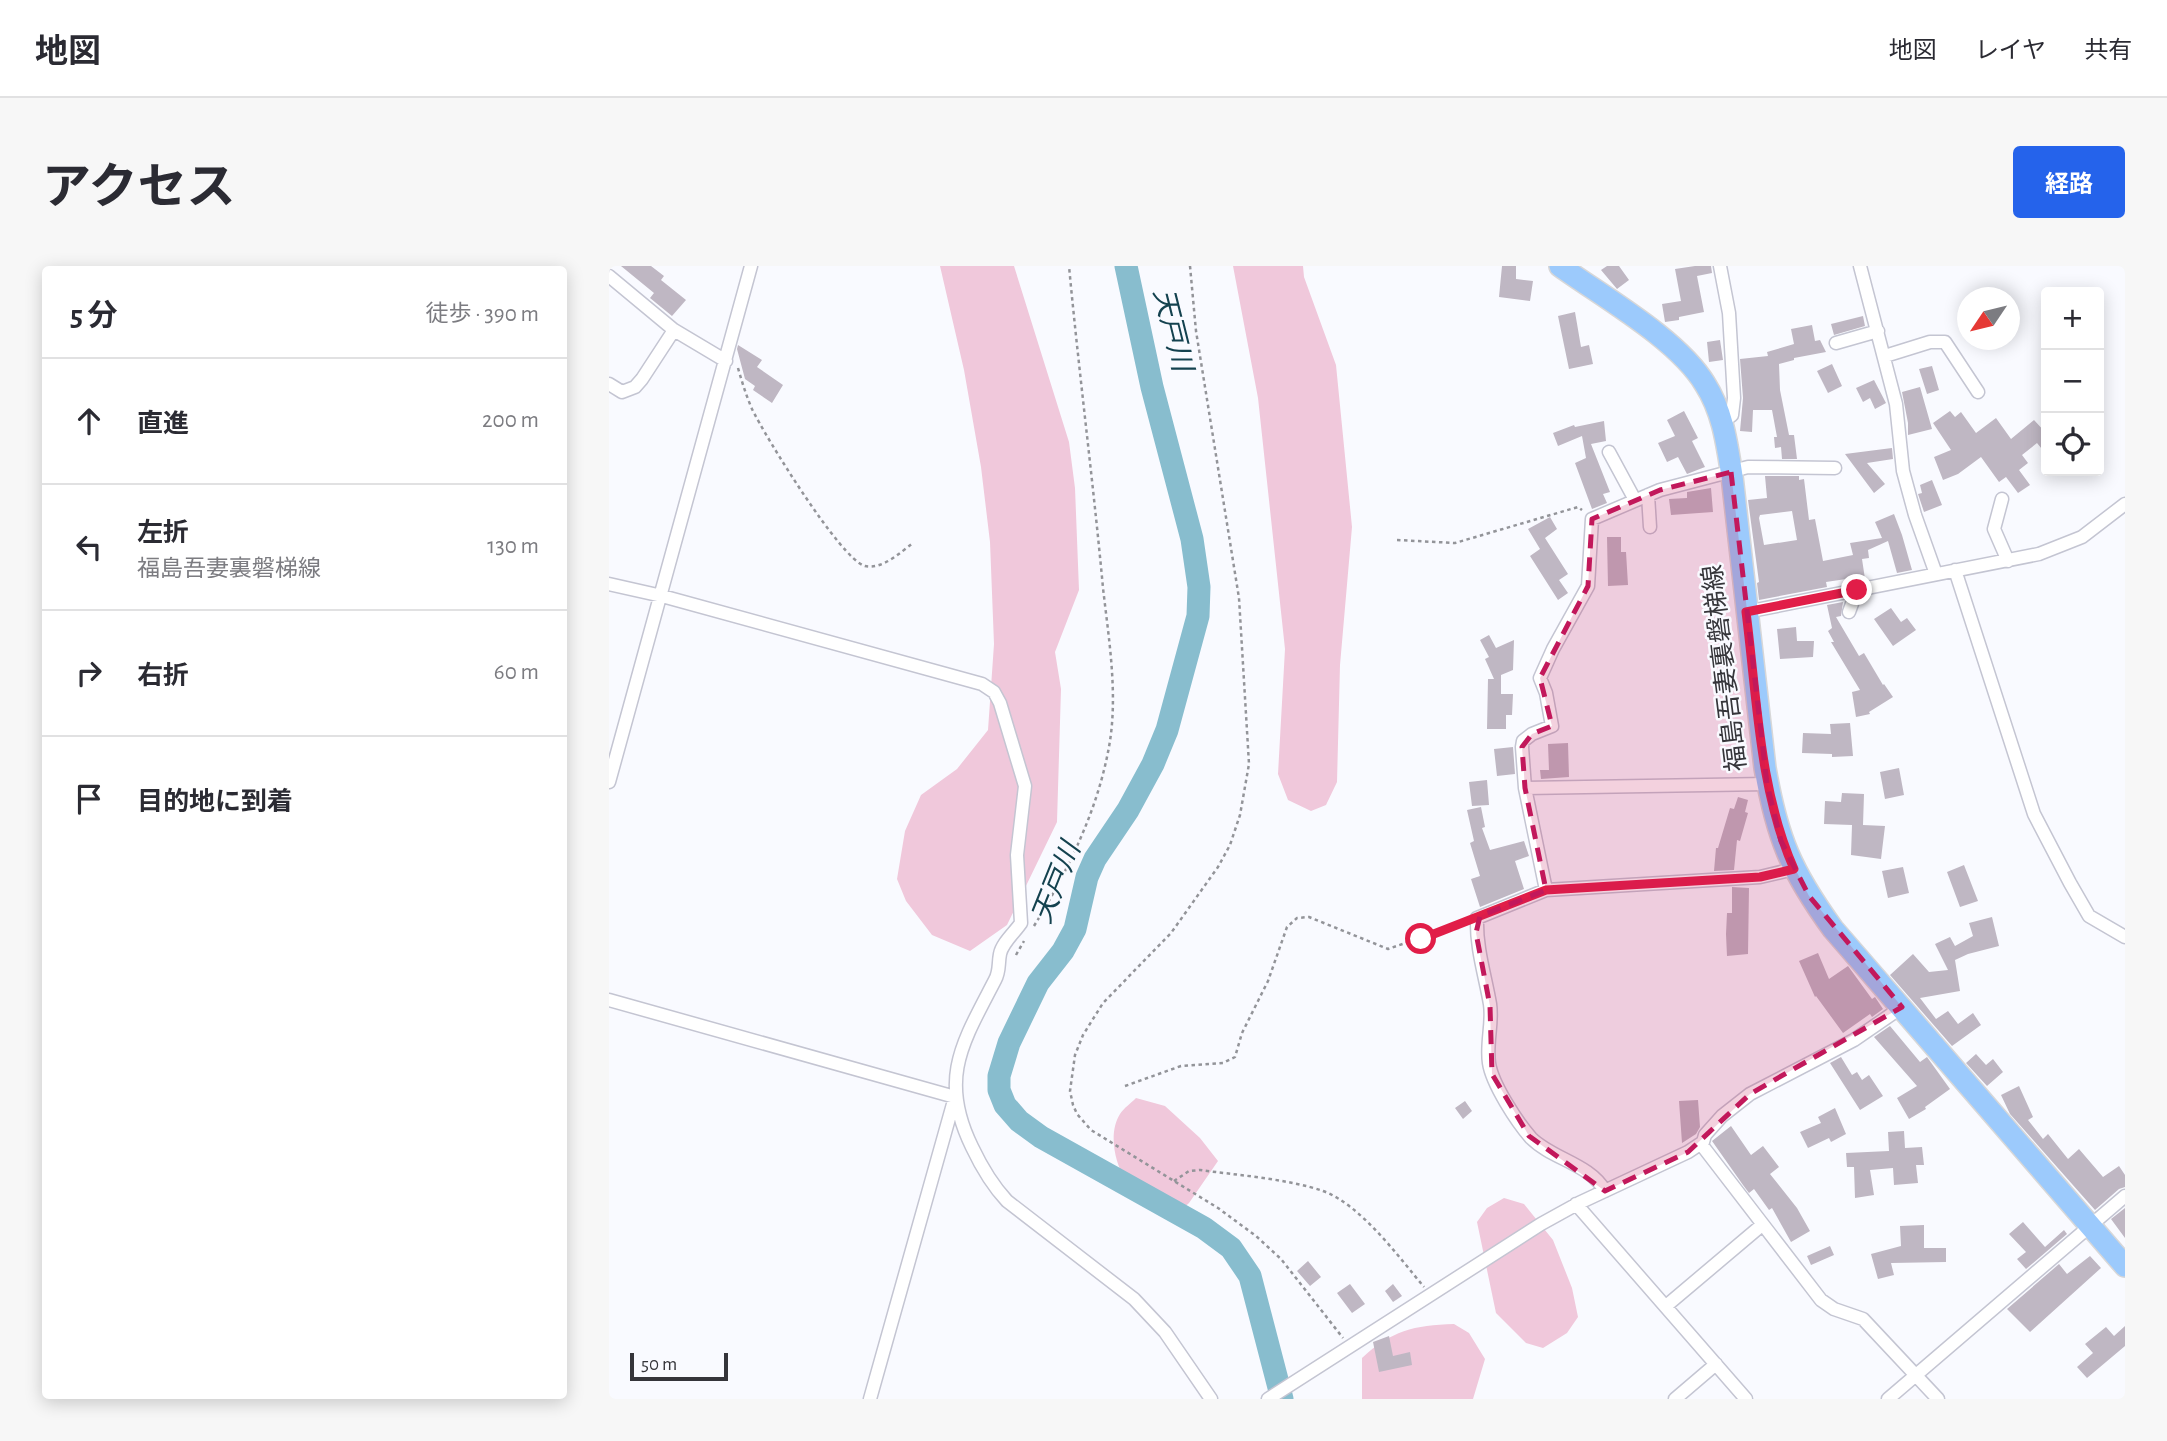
<!DOCTYPE html>
<html lang="ja">
<head>
<meta charset="utf-8">
<style>
	:root { --surface:#fff; --page:#f7f7f7; --text:#2b2b33; --muted:#7c7c81; --line:#e1e1e2; --accent:#2563eb }
	body { margin:0; font-family:"Alegreya Sans","Noto Sans JP",sans-serif; background:var(--page); color:var(--text) }
	.controls { position:absolute; right:21px; top:21px; display:grid; overflow:hidden; border-radius:7px; box-shadow:0 4px 18px #0003 }
	.controls button { width:63px; height:63px; display:grid; place-items:center; padding:0; border:0; border-bottom:2px solid var(--line); background:var(--surface); color:var(--text); font:35px sans-serif }
	.compass { position:absolute; left:1348px; top:21px; width:63px; height:63px; border-radius:50%; background:var(--surface); box-shadow:0 4px 18px #0003; rotate:235deg }
	.scale { position:absolute; left:21px; bottom:18px; width:98px; box-sizing:border-box; padding-left:7px; border:4px solid #35353a; border-top:0; font-size:19px; line-height:24px; white-space:nowrap; color:#35353a; -webkit-text-stroke:5px #f9faff; paint-order:stroke }
	.stop { position:absolute; width:21px; height:21px; margin:-16px; border:5px solid #e11d48; border-radius:50%; background:#fff }
	.stop.end { background:#e11d48; border-color:#fff; box-shadow:0 2px 7px #0008 }
	.list { margin:0; padding:0; list-style:none }
	h2 { display:flex; justify-content:space-between; align-items:center; height:91px; margin:0; padding:0 28px; font-size:30px }
	h2 small { font-size:23px; font-weight:400; color:var(--muted) }
	.list li { display:grid; grid-template-columns:46px 1fr auto; gap:21px; align-items:center; box-sizing:border-box; height:126px; padding:0 28px; border-top:2px solid var(--line) }
	.list b { display:block; font-size:26px; white-space:nowrap }
	.list p { margin:0; font-size:23px; white-space:nowrap; color:var(--muted) }
	.list em { font-size:23px; font-style:normal; color:var(--muted) }
	.icon { flex:none; width:38px; height:38px; fill:none; stroke:currentColor; stroke-width:2; stroke-linecap:round; stroke-linejoin:round }
	.map { position:relative; flex:none; width:1516px; height:1133px; overflow:hidden; border-radius:7px }
	header { display:flex; align-items:center; gap:42px; box-sizing:border-box; height:98px; padding:0 35px; background:var(--surface); border-bottom:2px solid var(--line) }
	header strong { font-size:33px }
	nav { display:flex; gap:38px; margin-inline-start:auto; font-size:24px }
	.intro { display:flex; align-items:center; justify-content:space-between; box-sizing:border-box; height:168px; padding:0 42px }
	h1 { margin:0; font-size:49px }
	.button { padding:18px 32px; border-radius:7px; background:var(--accent); color:#fff; font-size:24px; font-weight:700 }
	main { display:flex; gap:42px; padding:0 42px }
	aside { flex:1; background:var(--surface); border-radius:7px; box-shadow:0 4px 18px #0003 }
	.map>svg:first-child { display:block }
	.green { fill:#f0c8db }
	.lines { fill:none; stroke-linecap:round; stroke-linejoin:round }
	.river { stroke:#88bdce; stroke-width:23 }
	.building { fill:#bfb7c3; fill-rule:evenodd }
	.street-casing { stroke:#c4c5d2; stroke-width:15 }
	.primary-casing { stroke:#d7d7d8; stroke-width:24 }
	.path { stroke:#939499; stroke-width:2.5; stroke-dasharray:3.5 3.5; stroke-linecap:butt }
	.street { stroke:#fff; stroke-width:12 }
	.primary { stroke:#9ccafc; stroke-width:21 }
	.route { stroke:#e11d48; stroke-width:9 }
	.marked { fill:#c2185b; fill-opacity:0.2; stroke:#c2185b; stroke-width:5; stroke-dasharray:14 9; stroke-linejoin:round }
	.labels { text-anchor:middle; dominant-baseline:central; stroke-width:5; stroke-linejoin:round; paint-order:stroke }
	.street-label { font-size:26px; fill:#35353a; stroke:#f9faff }
	.water-label { font-size:28px; font-style:italic; fill:#14424f; stroke:#f9faff }
</style>
</head>
<body>
<header>
<strong>地図</strong>
<nav><a>地図</a><a>レイヤ</a><a>共有</a></nav>
</header>
<div class="intro"><h1>アクセス</h1><a class="button">経路</a></div>
<main>
<aside>
<h2>5 分<small>徒歩 · 390 m</small></h2>
<ul class="list">
<li><svg class="icon" aria-label="ahead" viewBox="0 0 24 24"><path d="M12 20V5M6 11l6-6 6 6"/></svg><div><b>直進</b></div><em>200 m</em></li>
<li><svg class="icon" aria-label="left" viewBox="0 0 24 24"><path d="M17 20v-9H6M10 6l-5 5 5 5"/></svg><div><b>左折</b><p>福島吾妻裏磐梯線</p></div><em>130 m</em></li>
<li><svg class="icon" aria-label="right" viewBox="0 0 24 24"><path d="M7 20v-9h11M14 6l5 5-5 5"/></svg><div><b>右折</b></div><em>60 m</em></li>
<li><svg class="icon" aria-label="arrive" viewBox="0 0 24 24"><path d="M6 21V4h12l-3 4 3 4H6"/></svg><div><b>目的地に到着</b></div></li>
</ul>
</aside>
<div class="map">
<svg width="1516" height="1133" viewBox="0 0 1516 1133">
	<rect width="100%" height="100%" fill="#f9faff"/>
	<path class="green" d="M331 0H405L460 176 466 222 470 324 446 386 452 423 448 556 398 659 361 685 323 669 297 635 288 613 296 565 312 529 348 503 379 464 385 378 381 276 372 201 355 104Z
		M624 0H694L695 11 727 99 743 261 731 399 728 516 717 539 702 545 679 534 669 508 676 383 649 132Z
		M527 832 556 840 591 872 609 895 580 937 568 948C561 947 552 947 546 944 516 931 493 877 511 848 515 842 522 837 527 832Z
		M895 932 915 938 944 974 963 1022 969 1051 958 1067 934 1082 917 1077 887 1047 868 956 878 942Z
		M845 1058 860 1067 876 1093 864 1133H753V1092C782 1065 805 1059 845 1058Z"/>
	<g class="lines">
		<path class="river" d="M517 0 543 121 583 273 590 321 589 350 558 464 544 498 519 544 486 593 478 611 466 663 454 685 429 717 400 777 390 810V824L396 839 410 855 432 871 595 962 622 982 641 1010 673 1133"/>
	</g>
	<path class="building" d="M12 0H42L55 10 52 14 77 34 63 50 41 32 45 27Z
		M893 0H907V13L924 15 921 35 890 31Z
		M998 0H1010L1020 14 1008 23 992 4Z
		M1086 0H1102L1103 7 1088 10 1095 46 1070 51V54L1056 56 1053 38 1072 35 1066 3Z
		M966 46 972 81 980 79 984 98 960 103 949 50Z
		M1254 50 1256 60 1225 69 1222 58Z
		M1203 59 1206 75 1211 74 1217 86 1185 92V94L1170 98 1171 124 1180 169H1185L1188 193H1173L1172 181 1166 182 1165 171H1168L1163 144H1144L1143 166 1131 165 1134 132 1131 93 1159 90 1158 86 1185 78 1182 63Z
		M1111 74 1114 94 1100 96 1098 76Z
		M129 79 153 94 148 101 174 119 163 137 144 124 146 120 136 113 128 83Z
		M1223 98 1233 120 1219 127 1208 105Z
		M1323 100 1330 124 1318 128 1310 103Z
		M1265 114 1277 137 1266 143 1261 132 1254 136 1247 122Z
		M1311 121 1323 163 1299 169V157L1293 126Z
		M1075 145 1089 172 1083 175 1096 201 1078 208 1069 191 1058 196 1049 177 1066 170 1058 154Z
		M1341 145 1346 151 1352 146 1367 167 1387 152 1402 173 1425 154 1437 167V188L1428 177 1413 189 1419 197 1410 204 1421 219 1409 227 1397 211 1390 216 1372 191 1349 208 1334 214 1325 191 1342 184 1324 157Z
		M995 155 997 175 982 178 1001 226 994 228 998 237 983 243 966 197 977 192 973 170 949 180 944 167 965 159 966 161Z
		M1283 182 1284 193 1258 197 1276 218 1265 227 1236 188Z
		M1156 210H1190V214L1195 213 1200 254 1206 253 1214 295 1244 289 1241 277 1273 272 1266 256 1285 248 1293 269 1303 304 1288 307 1279 275 1259 284 1260 292 1253 293 1256 313 1238 317 1237 313 1217 316 1218 321 1150 334 1148 317 1150 316 1139 234 1158 232ZM1183 245 1188 274 1155 279 1150 252 1151 249Z
		M1323 214 1333 239 1315 246 1309 228 1313 227 1311 219Z
		M1102 222 1104 246 1062 249 1060 233 1078 232V226Z
		M941 251 948 263 936 272 959 308 950 314 959 327 949 334 921 290 931 283 919 263Z
		M998 271H1012V286H1017L1019 319 999 320Z
		M1234 336 1232 350 1227 351 1250 390 1255 387 1274 419 1275 418 1284 431 1260 446 1261 448 1247 451 1243 426 1251 424 1222 376H1225L1219 365 1223 362 1218 339Z
		M1282 342 1292 356 1298 352 1307 364 1284 380 1265 353Z
		M1187 361 1188 375H1205L1204 391 1171 393 1168 363Z
		M880 369 887 382 905 374 904 404 892 409V428H904L903 449H897V463H878L879 413H885L876 393 880 391 871 374Z
		M1241 457 1244 490 1223 491V488L1193 487 1194 467 1222 468 1221 458Z
		M959 477 960 511 932 513 931 504H940L939 478Z
		M904 481 906 508 888 510 885 483Z
		M1290 502 1295 529 1276 533 1271 506Z
		M878 514 880 539 863 540 860 516Z
		M1233 527 1255 528 1254 559 1276 560 1272 593 1242 589 1243 559 1215 558 1216 535 1232 536Z
		M1129 531 1139 534 1136 546 1139 547 1131 575 1128 574 1125 604 1105 605 1107 582H1109L1121 542 1125 543Z
		M872 541 876 561 873 562 881 584 915 575 920 590 906 595 915 623 871 641 862 613 871 610 861 577 865 575 858 544Z
		M1355 599 1369 635 1351 641 1338 606Z
		M1294 601 1300 627 1279 632 1273 605Z
		M1123 621 1140 622 1139 688 1118 690 1117 668 1118 647H1123Z
		M1383 651 1390 680 1359 688 1346 694 1351 725 1311 732 1327 753 1339 745 1349 758 1364 747 1372 759 1343 780 1281 709 1304 688 1320 706 1339 704 1326 678 1341 671 1346 680 1364 670 1360 657Z
		M1209 687 1220 713 1239 700 1263 733 1266 731 1274 743 1263 751 1261 748 1234 767 1207 730 1206 731 1190 695Z
		M1281 760 1311 796 1318 791 1341 823 1316 841 1317 843 1300 853 1288 832 1308 820 1265 771Z
		M1367 788 1377 799 1384 793 1394 806 1378 820 1357 797Z
		M1232 791 1243 809 1248 806 1253 814 1260 809 1274 830 1251 844 1221 797Z
		M1410 820 1424 851 1419 854 1434 873 1439 868 1459 893 1470 883 1494 911 1510 900 1516 909V921L1510 923 1486 944 1401 848 1392 829Z
		M1089 834 1091 861 1087 868 1073 877 1070 835Z
		M856 835 863 845 854 853 846 842Z
		M1226 842 1237 868 1222 876 1220 872 1199 882 1191 866 1212 857 1209 851Z
		M1122 860 1142 889 1154 880 1170 901 1161 908 1188 942 1201 965 1182 976 1163 942 1160 944 1145 923 1140 927 1134 919 1103 875Z
		M1295 865 1296 882 1313 881 1315 899H1307L1309 917 1285 919 1284 902 1261 904 1265 929 1246 932 1245 901H1238L1237 887 1280 885 1279 866Z
		M1516 942V972L1502 953Z
		M1414 956 1436 981 1455 964 1458 968 1417 1003 1408 993 1417 986 1400 968Z
		M1315 959V982H1337V996L1282 997 1285 1009 1269 1013 1262 988 1292 980 1291 960Z
		M1221 980 1225 989 1202 999 1198 990Z
		M1481 990 1492 1002 1421 1066 1398 1043 1450 998 1458 1008Z
		M699 995 712 1011 701 1020 688 1005Z
		M741 1018 756 1038 743 1047 728 1027Z
		M784 1018 793 1030 784 1036 776 1025Z
		M1516 1060V1080L1478 1112 1468 1101 1484 1087 1476 1078 1497 1061 1505 1070Z
		M780 1070 784 1090 801 1086 803 1099 770 1106 764 1076Z"/>
	<g class="lines">
		<defs>
			<path id="street" d="M1111 0 1120 47 1125 132 1123 149 1113 156
				M1251 0 1287 138 1294 205 1306 249 1327 308
				M0 10 65 64 117 95
				M1227 77 1269 65
				M1276 90 1321 76H1336L1369 126
				M0 118 13 126 26 121 33 113 65 64
				M1000 186 1026 234
				M1039 229 1041 261
				M1393 233 1385 263 1399 295
				M1346 304 1425 548 1461 617 1480 650 1516 671
				M0 318 53 330 373 418 385 426 391 437 416 520 408 589 412 657C406 666 393 677 391 688 389 698 391 705 386 714 354 776 329 812 363 881 372 900 383 919 398 935L525 1033 556 1066 602 1133
				M1137 346 1430 288 1473 271 1516 238
				M1240 346 1248 324
				M0 516 142 0
				M916 522 1158 518
				M937 624 916 522 913 481 914 475 923 468 943 460 937 427 931 412 944 383 979 320 983 253 1051 224 1139 201 1226 202
				M0 734 346 831 261 1133
				M1092 878 1212 1034 1225 1043 1254 1053 1329 1133
				M996 925C981 898 943 893 922 872 908 856 883 818 880 797 877 777 884 757 881 738 876 709 867 682 868 652L937 624 1151 611 1185 603
				M967 938 1137 1133
				M1057 1040 1153 959
				M659 1133 932 958 970 937 1079 886 1094 876 1096 869 1113 850 1141 828 1245 774 1293 741
				M1066 1133 1107 1098
				M1279 1133 1516 930"/>
			<path id="primary" d="M951 0C994 31 1069 73 1096 118 1114 146 1118 178 1123 210L1156 502C1168 572 1182 605 1224 663L1516 1000"/>
		</defs>
		<use href="#street" class="street-casing"/>
		<use href="#primary" class="primary-casing"/>
		<path class="path" d="M581 0 587 65 630 332 640 498 631 549 621 579 609 601 562 667 494 737 474 769 466 789 461 825 464 839 468 848 482 864 609 942 647 970 672 993 734 1072
			M129 102C133 116 137 129 143 143 156 170 232 294 256 300 273 304 292 286 304 277
			M788 274 846 277 969 241 973 244
			M425 660C458 606 487 548 499 486 510 433 500 375 494 322 484 214 470 107 460 0
			M407 689 415 675
			M516 820 572 800 614 797 626 791 633 767 659 715 678 661 688 652 700 651 779 683 855 657
			M565 915 580 905 591 904C627 909 680 913 714 925 752 939 789 990 815 1021"/>
		<use href="#street" class="street"/>
		<use href="#primary" class="primary"/>
	</g>
	<g class="lines">
		<path class="route" d="M812 673 937 624 1151 611 1185 603C1150 524 1148 431 1137 346L1248 324"/>
	</g>
	<path class="marked" d="M1122 206 1158 518 1172 575 1200 630 1293 741 1141 828 1079 886 996 925 920 870 883 808 881 740 867 667 871 650 937 624 916 522 913 481 923 468 943 460 931 412 979 320 983 253 1051 224Z"/>
	<g class="labels">
		<g class="street-label">
			<text transform="translate(1116 402) rotate(-97)">福島吾妻裏磐梯線</text>
		</g>
		<g class="water-label">
			<text transform="translate(563 64) rotate(76)">天戸川</text>
			<text transform="translate(448 617) rotate(-68)">天戸川</text>
		</g>
	</g>
</svg>
<div class="controls">
<button>+</button>
<button>−</button>
<button><svg class="icon" aria-label="locate" viewBox="0 0 24 24"><circle cx="12" cy="12" r="6"/><path d="M12 2v4M12 18v4M2 12h4M18 12h4"/></svg></button>
</div>
<svg class="compass" viewBox="-18 -18 36 36"><path d="M0-13l5 13h-10z" fill="#e53935"/><path d="M0 13l5-13h-10z" fill="#7c7c81"/></svg>
<div class="scale">50 m</div>
<div class="stop" style="left:812px;top:673px"></div>
<div class="stop end" style="left:1248px;top:324px"></div>
</div>
</main>
</body>
</html>
